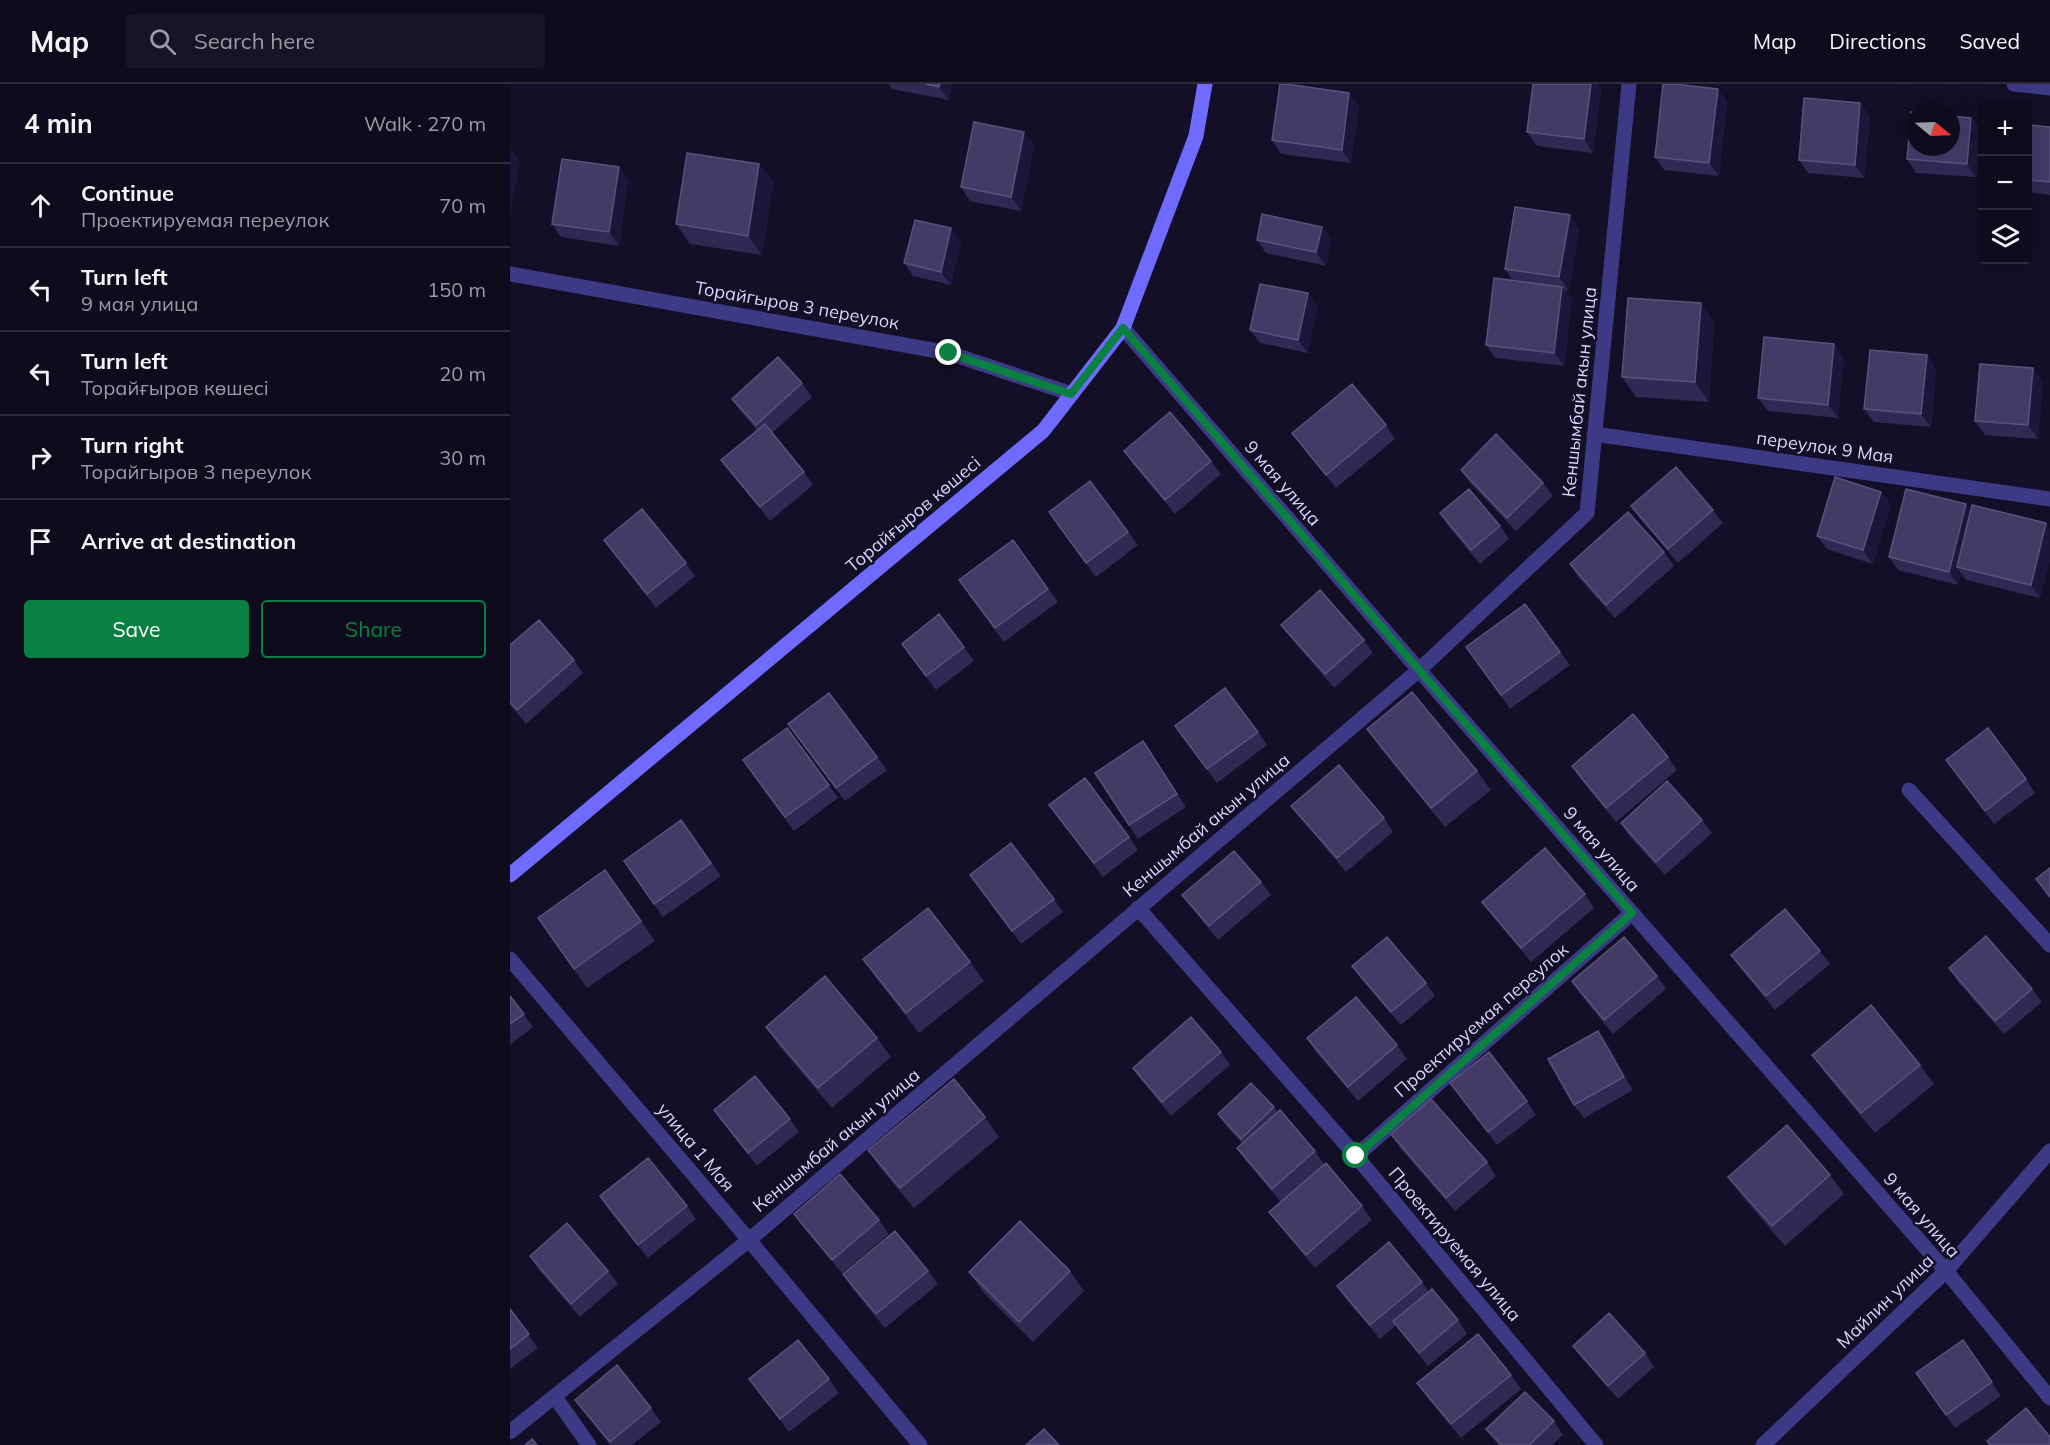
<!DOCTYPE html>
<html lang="en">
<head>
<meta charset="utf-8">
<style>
	:root { --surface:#0e0b1c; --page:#171425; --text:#f1f3f6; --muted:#9b9ba3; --line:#2e2b3b; --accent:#0b8043 }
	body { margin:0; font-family:Mulish,sans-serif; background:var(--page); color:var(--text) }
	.controls { position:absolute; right:18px; top:18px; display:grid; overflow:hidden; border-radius:6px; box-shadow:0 6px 24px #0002 }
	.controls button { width:54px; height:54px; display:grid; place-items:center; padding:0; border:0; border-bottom:2px solid var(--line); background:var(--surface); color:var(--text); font:30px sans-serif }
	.compass { position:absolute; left:1396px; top:18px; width:54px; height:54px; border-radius:50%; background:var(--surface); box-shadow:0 6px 24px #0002; rotate:109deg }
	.stop { position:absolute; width:18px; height:18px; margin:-14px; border:4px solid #0b8043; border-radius:50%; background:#fff }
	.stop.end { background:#0b8043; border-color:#fff; box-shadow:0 2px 6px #0008 }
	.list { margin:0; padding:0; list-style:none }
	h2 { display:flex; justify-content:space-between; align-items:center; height:78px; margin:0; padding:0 24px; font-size:26px }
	h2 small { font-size:20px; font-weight:400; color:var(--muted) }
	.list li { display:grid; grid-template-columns:39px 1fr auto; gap:18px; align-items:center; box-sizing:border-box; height:84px; padding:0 24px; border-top:2px solid var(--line) }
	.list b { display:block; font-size:22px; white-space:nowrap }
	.list p { margin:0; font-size:20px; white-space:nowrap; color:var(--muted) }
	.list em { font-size:20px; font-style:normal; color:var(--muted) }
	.actions { display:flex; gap:12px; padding:18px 24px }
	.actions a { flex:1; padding:14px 0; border:2px solid var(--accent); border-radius:6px; text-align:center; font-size:21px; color:var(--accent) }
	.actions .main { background:var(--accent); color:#fff }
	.icon { flex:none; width:33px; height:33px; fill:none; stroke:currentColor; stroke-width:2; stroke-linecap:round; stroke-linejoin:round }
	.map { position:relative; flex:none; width:1540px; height:1361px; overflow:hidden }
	header { display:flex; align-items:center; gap:36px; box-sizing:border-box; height:84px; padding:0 30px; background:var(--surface); border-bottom:2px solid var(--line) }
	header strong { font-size:28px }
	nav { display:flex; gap:33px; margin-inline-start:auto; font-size:21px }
	.search { width:420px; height:54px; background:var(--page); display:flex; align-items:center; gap:15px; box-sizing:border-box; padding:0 21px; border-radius:6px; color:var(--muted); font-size:22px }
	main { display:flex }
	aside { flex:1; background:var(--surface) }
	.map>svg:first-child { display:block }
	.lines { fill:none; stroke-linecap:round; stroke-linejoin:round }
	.lane { stroke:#3d3a85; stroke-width:15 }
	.street { stroke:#3d3a85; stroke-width:15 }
	.secondary { stroke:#6f6bff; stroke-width:15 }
	.wall { fill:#312854 }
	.shaded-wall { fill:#1d163a }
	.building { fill:#433a66; stroke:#5a527e; stroke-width:1.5 }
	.route { stroke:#0b8043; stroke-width:8 }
	.labels { text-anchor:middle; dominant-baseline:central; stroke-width:5; stroke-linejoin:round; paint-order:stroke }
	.street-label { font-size:18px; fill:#d9d4ff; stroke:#130f26 }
</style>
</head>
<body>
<header>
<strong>Map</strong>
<div class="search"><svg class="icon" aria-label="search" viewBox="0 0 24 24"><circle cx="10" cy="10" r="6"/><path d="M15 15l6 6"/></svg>Search here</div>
<nav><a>Map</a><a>Directions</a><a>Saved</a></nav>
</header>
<main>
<aside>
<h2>4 min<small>Walk · 270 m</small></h2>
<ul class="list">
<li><svg class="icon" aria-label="ahead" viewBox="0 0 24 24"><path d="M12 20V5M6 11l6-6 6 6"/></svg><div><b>Continue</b><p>Проектируемая переулок</p></div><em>70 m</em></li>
<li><svg class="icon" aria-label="left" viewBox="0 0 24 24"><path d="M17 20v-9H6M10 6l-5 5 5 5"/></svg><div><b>Turn left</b><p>9 мая улица</p></div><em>150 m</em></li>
<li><svg class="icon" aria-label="left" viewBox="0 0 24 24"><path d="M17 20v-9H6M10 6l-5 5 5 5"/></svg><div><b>Turn left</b><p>Торайғыров көшесі</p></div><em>20 m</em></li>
<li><svg class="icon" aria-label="right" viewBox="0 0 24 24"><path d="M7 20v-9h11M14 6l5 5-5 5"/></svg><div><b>Turn right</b><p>Торайгыров 3 переулок</p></div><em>30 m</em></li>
<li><svg class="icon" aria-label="arrive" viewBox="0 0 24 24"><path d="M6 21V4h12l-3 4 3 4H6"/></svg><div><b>Arrive at destination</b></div></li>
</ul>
<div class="actions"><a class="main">Save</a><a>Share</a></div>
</aside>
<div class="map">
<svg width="1540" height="1361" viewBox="0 0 1540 1361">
	<rect width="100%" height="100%" fill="#130f26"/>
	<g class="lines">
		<path class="lane" d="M1399 706 1540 861"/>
		<path class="street" d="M1504 0 1540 4
			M0 190 439 269 562 310
			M613 244 909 586 1436 1187 1540 1314
			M1084 350 1540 415
			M628 824 846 1072 1086 1361
			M0 875 239 1156 410 1361
			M846 1072 1122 829
			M45 1313 79 1361
			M0 1348 239 1156 909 586 1077 429 1119 0
			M1253 1361 1436 1187 1540 1067"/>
		<path class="secondary" d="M0 791 533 347 613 244 686 52 695 0"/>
	</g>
	<path class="wall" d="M379 0H442L439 16 382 5Z
		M1023 0H1087L1091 7 1083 69 1027 62 1017 48Z
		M839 9 849 22 841 79 771 70 762 56Z
		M1217 18 1209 92 1154 86 1145 73Z
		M1350 19 1360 33 1354 94 1298 89 1289 76Z
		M1461 34 1471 47 1466 93 1406 89 1397 75Z
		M1518 41 1540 43V111L1518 108Z
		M524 61 511 127 460 117 451 103Z
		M249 80 263 99 252 171 180 160 166 140Z
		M109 83 118 97 109 162 51 153 42 140Z
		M812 143 821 156 816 182 756 169 747 156Z
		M441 144 451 158 441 201 403 192 394 179Z
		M1069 144 1059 207 1055 206 1062 216 1054 282 985 274 976 261 1003 197 995 185Z
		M798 209 807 223 798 269 750 259 740 246Z
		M1191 219 1204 239 1199 318 1126 313 1112 293Z
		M1417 271 1426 285 1421 343 1364 338 1354 325Z
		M1334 273 1328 334 1258 327 1248 314Z
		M1533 298 1528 355 1475 351 1465 337Z
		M292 299 302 313 262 349 294 388 303 401 260 437 221 389 211 376 247 346 231 328 222 315Z
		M876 341 885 355 826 404 792 362 782 349Z
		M614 367 701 377 711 390 665 430 624 381Z
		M951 386 1033 399 1043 412 1006 447 960 399Z
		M1371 408 1381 421 1363 480 1317 465 1307 452Z
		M1121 422 1203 426 1213 439 1168 479 1130 435Z
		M1460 427 1536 439 1540 445V476L1530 514 1456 496 1451 489 1448 501 1388 486 1379 473Z
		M930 429 990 442 999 455 970 480 939 443Z
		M548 442 618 448 628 461 586 493Z
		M94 456 176 479 185 492 146 524 103 469Z
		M503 456 548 518 494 558 458 510Z
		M1154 468 1164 482 1105 534 1069 494 1060 480Z
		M1015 520 1060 581 1000 625 956 563Z
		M771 541 854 556 863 569 824 604 781 554Z
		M392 560 454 563 464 577 426 606Z
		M0 561 64 576 73 589 16 640 0 621Z
		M278 640 367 673 377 686 335 717Z
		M665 642 748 648 757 661 707 699Z
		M857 645 967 687 981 706 935 743 871 665Z
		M633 657 676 723 628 755 619 741Z
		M1158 673 1167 686 1106 738 1071 695 1062 682Z
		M1436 676 1516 695 1525 709 1484 740Z
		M242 690 319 701 328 714 284 747Z
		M539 721 619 753 628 766 593 793Z
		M781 722 874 734 883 748 836 788 791 735Z
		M171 736 211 792 153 833 114 777Z
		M1192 736 1202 749 1155 791 1120 753 1111 739Z
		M95 786 145 857 77 904 28 834Z
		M460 791 544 815 553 828 511 860Z
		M751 798 761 811 708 856 682 824 672 811Z
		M1075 810 1084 824 1021 878 982 831 972 818Z
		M1310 867 1320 880 1265 926 1231 885 1221 871Z
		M353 875 460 878 474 897 409 949 367 895Z
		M842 882 916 899 925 912 891 941 852 896Z
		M1439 884 1522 905 1532 918 1494 950 1448 898Z
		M1147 892 1156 905 1103 950 1071 911 1062 897Z
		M0 912 23 943 0 961Z
		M256 943 367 954 381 973 322 1024 270 963Z
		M797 954 887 961 897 975 848 1017 806 968Z
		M1098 961 1123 1006 1074 1034 1064 1021Z
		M711 968 720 981 661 1032 632 997 623 984Z
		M1302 971 1410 981 1424 1000 1365 1049 1316 990Z
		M940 999 1017 1017 1026 1031 987 1061Z
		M764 1023 768 1028 805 1067 814 1080 852 1122 862 1136 805 1184 769 1141 759 1128 771 1118 736 1077 727 1064 732 1059 717 1043 708 1030Z
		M204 1026 280 1035 289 1048 247 1082Z
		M475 1033 489 1053 404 1124 372 1086 358 1066Z
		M881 1050 977 1078 986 1092 945 1127 890 1064Z
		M1320 1091 1334 1110 1275 1162 1232 1112 1218 1093Z
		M90 1112 177 1122 186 1135 138 1174 99 1126Z
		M284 1130 369 1136 379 1150 332 1189 293 1143Z
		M20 1172 98 1187 108 1200 70 1233 29 1186Z
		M418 1187 428 1200 375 1244 342 1204 333 1190Z
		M560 1187 574 1207 523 1258 473 1208 459 1188Z
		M912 1198 919 1208 948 1236 957 1250 918 1282 886 1241 870 1255 836 1215 827 1202Z
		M0 1225 28 1264 0 1285Z
		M1453 1256 1491 1312 1445 1344 1406 1289Z
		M1063 1262 1135 1269 1144 1283 1108 1315 1073 1275Z
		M1001 1291 1011 1305 951 1354 917 1313 907 1299Z
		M239 1295H319L329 1309 279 1348Z
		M65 1316 141 1324 151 1338 122 1361H100L75 1329Z
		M1044 1337 1053 1351 1042 1361H988L976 1345Z"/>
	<path class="shaded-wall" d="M430 0H442L439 16 429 3Z
		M1081 0H1087L1091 7 1083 69 1074 55Z
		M1208 5 1217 18 1209 92 1199 79Z
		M839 9 849 22 841 79 832 66Z
		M1350 19 1360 33 1354 94 1345 81Z
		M1461 34 1471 47 1466 93 1457 80Z
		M514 48 524 61 511 127 501 113Z
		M1 65 10 79 0 132V70Z
		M249 80 263 99 252 171 238 152Z
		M109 83 118 97 109 162 99 148Z
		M1060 131 1069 144 1059 207 1049 193Z
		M812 143 821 156 816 182 806 168Z
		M441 144 451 158 441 201 431 188Z
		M1052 203 1062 216 1054 282 1044 269Z
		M798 209 807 223 798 269 788 256Z
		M1191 219 1204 239 1199 318 1185 298Z
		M1324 260 1334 273 1328 334 1318 321Z
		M1417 271 1426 285 1421 343 1411 330Z
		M1523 284 1533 298 1528 355 1518 341Z
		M1371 408 1381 421 1363 480 1353 466Z
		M1456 420 1465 433 1447 483 1451 489 1448 501 1439 488Z
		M1536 439 1540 445V476L1530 514 1521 501Z
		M1088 947 1098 961 1123 1006 1114 993Z"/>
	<path class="building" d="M415 0H430L429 3Z
		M770 0H776L839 9 832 66 762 56Z
		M1023 0H1081L1074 55 1017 48Z
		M1153 0H1164L1208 5 1199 79 1145 73Z
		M1294 14 1350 19 1345 81 1289 76Z
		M1401 28 1405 29V63H1441V32L1461 34 1457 80 1397 75Z
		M464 38 514 48 501 113 451 103Z
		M1518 41 1540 43V98L1518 96Z
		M1473 55V92L1469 91Z
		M177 69 249 80 238 152 166 140Z
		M52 75 109 83 99 148 42 140Z
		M1005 123 1060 131 1049 193 995 185Z
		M752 130 812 143 806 168 747 156Z
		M405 136 441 144 431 188 394 179Z
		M984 194 1052 203 1044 269 976 261Z
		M750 200 798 209 788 256 740 246Z
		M1118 214 1191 219 1185 298 1112 293Z
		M1254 253 1324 260 1318 321 1248 314Z
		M1360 266 1417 271 1411 330 1354 325Z
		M268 273 292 299 246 341 222 315Z
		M1470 280 1523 284 1518 341 1465 337Z
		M842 300 876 341 816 391 782 349Z
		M660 328 701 377 655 416 614 367Z
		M255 340 294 388 250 423 211 376Z
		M986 350 1033 399 997 434 951 386Z
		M1166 383 1203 426 1158 465 1121 422Z
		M1325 393 1371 408 1353 466 1307 452Z
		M580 397 618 448 576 479 539 428Z
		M959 405 990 442 961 466 930 429Z
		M1396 405 1456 420 1439 488 1379 473Z
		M1462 421 1536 439 1521 501 1447 483Z
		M132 425 176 479 137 510 94 456Z
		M1118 428 1154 468 1096 521 1060 480Z
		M503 456 538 505 485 544 449 496Z
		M810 506 854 556 815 590 771 541Z
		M1015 520 1050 568 991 611 956 563Z
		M429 530 454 563 416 592 392 560Z
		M29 536 64 576 7 626 0 618V561Z
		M715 604 748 648 697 685 665 642Z
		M902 608 967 687 921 724 857 645Z
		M319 609 367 673 326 704 278 640Z
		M1123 630 1158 673 1096 724 1062 682Z
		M277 644 319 701 275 733 233 676Z
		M1478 644 1516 695 1475 727 1436 676Z
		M633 657 667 710 619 741 585 689Z
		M829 681 874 734 827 774 781 722Z
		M575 694 619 753 584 779 539 721Z
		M1157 697 1192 736 1146 778 1111 739Z
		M171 736 201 779 144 820 114 777Z
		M501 759 544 815 502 847 460 791Z
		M1035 764 1075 810 1011 864 972 818Z
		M724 767 751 798 699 842 672 811Z
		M1540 784V813L1526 795Z
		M95 786 131 837 64 885 28 834Z
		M418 824 460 878 396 929 353 875Z
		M1275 825 1310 867 1256 912 1221 871Z
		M1476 852 1522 905 1485 937 1439 884Z
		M877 853 916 899 881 928 842 882Z
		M1114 853 1147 892 1094 936 1062 897Z
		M315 892 367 954 308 1004 256 943Z
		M0 912 14 930 0 940Z
		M846 913 887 961 838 1003 797 954Z
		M1361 921 1410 981 1351 1029 1302 971Z
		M681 933 711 968 652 1018 623 984Z
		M1088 947 1114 993 1064 1021 1038 975Z
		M979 968 1017 1017 978 1048 940 999Z
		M245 992 280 1035 238 1069 204 1026Z
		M444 995 475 1033 390 1104 358 1066Z
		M741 999 764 1023 731 1055 708 1030Z
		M921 1015 977 1078 936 1114 881 1050Z
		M770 1026 805 1067 762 1105 727 1064Z
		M1277 1041 1320 1091 1262 1142 1218 1093Z
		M138 1074 177 1122 128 1161 90 1112Z
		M816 1079 852 1122 796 1171 759 1128Z
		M330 1090 369 1136 322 1176 284 1130Z
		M510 1137 560 1187 509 1238 459 1188Z
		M57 1139 98 1187 61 1220 20 1172Z
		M385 1147 418 1187 366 1230 333 1190Z
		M879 1158 912 1198 860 1241 827 1202Z
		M922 1205 948 1236 909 1269 883 1237Z
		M0 1225 19 1250 0 1265Z
		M1099 1229 1135 1269 1098 1302 1063 1262Z
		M968 1250 1001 1291 941 1340 907 1299Z
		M288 1256 319 1295 270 1335 239 1295Z
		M1453 1256 1482 1298 1436 1331 1406 1289Z
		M107 1281 141 1324 100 1358 65 1316Z
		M1015 1308 1044 1337 1019 1361H992L976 1345Z
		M1516 1324 1540 1353V1361H1480L1477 1357Z
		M534 1345 549 1361H516Z
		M22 1355 27 1361H15Z"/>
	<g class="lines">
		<path class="route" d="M439 269 561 310 613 244 909 586 1122 829 846 1072"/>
	</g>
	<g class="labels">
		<g class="street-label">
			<text transform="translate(287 221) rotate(10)">Торайгыров 3 переулок</text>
			<text transform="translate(1069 308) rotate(-84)">Кеншымбай акын улица</text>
			<text transform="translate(1315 363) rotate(8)">переулок 9 Мая</text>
			<text transform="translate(773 399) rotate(49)">9 мая улица</text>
			<text transform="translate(403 430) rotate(-40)">Торайғыров көшесі</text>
			<text transform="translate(696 741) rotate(-40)">Кеншымбай акын улица</text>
			<text transform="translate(1092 765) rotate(49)">9 мая улица</text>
			<text transform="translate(971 936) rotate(-41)">Проектируемая переулок</text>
			<text transform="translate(326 1056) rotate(-40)">Кеншымбай акын улица</text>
			<text transform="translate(186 1063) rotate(50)">улица 1 Мая</text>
			<text transform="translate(1412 1131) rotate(49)">9 мая улица</text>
			<text transform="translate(945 1160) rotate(50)">Проектируемая улица</text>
			<text transform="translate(1375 1217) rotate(-44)">Майлин улица</text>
		</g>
	</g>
</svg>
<div class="controls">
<button>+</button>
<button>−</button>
<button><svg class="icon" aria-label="layers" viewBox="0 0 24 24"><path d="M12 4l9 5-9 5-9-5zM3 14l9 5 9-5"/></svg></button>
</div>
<svg class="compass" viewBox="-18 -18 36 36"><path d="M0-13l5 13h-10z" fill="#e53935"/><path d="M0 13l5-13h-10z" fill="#9b9ba3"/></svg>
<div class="stop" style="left:846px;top:1072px"></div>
<div class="stop end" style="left:439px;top:269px"></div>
</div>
</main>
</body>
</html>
